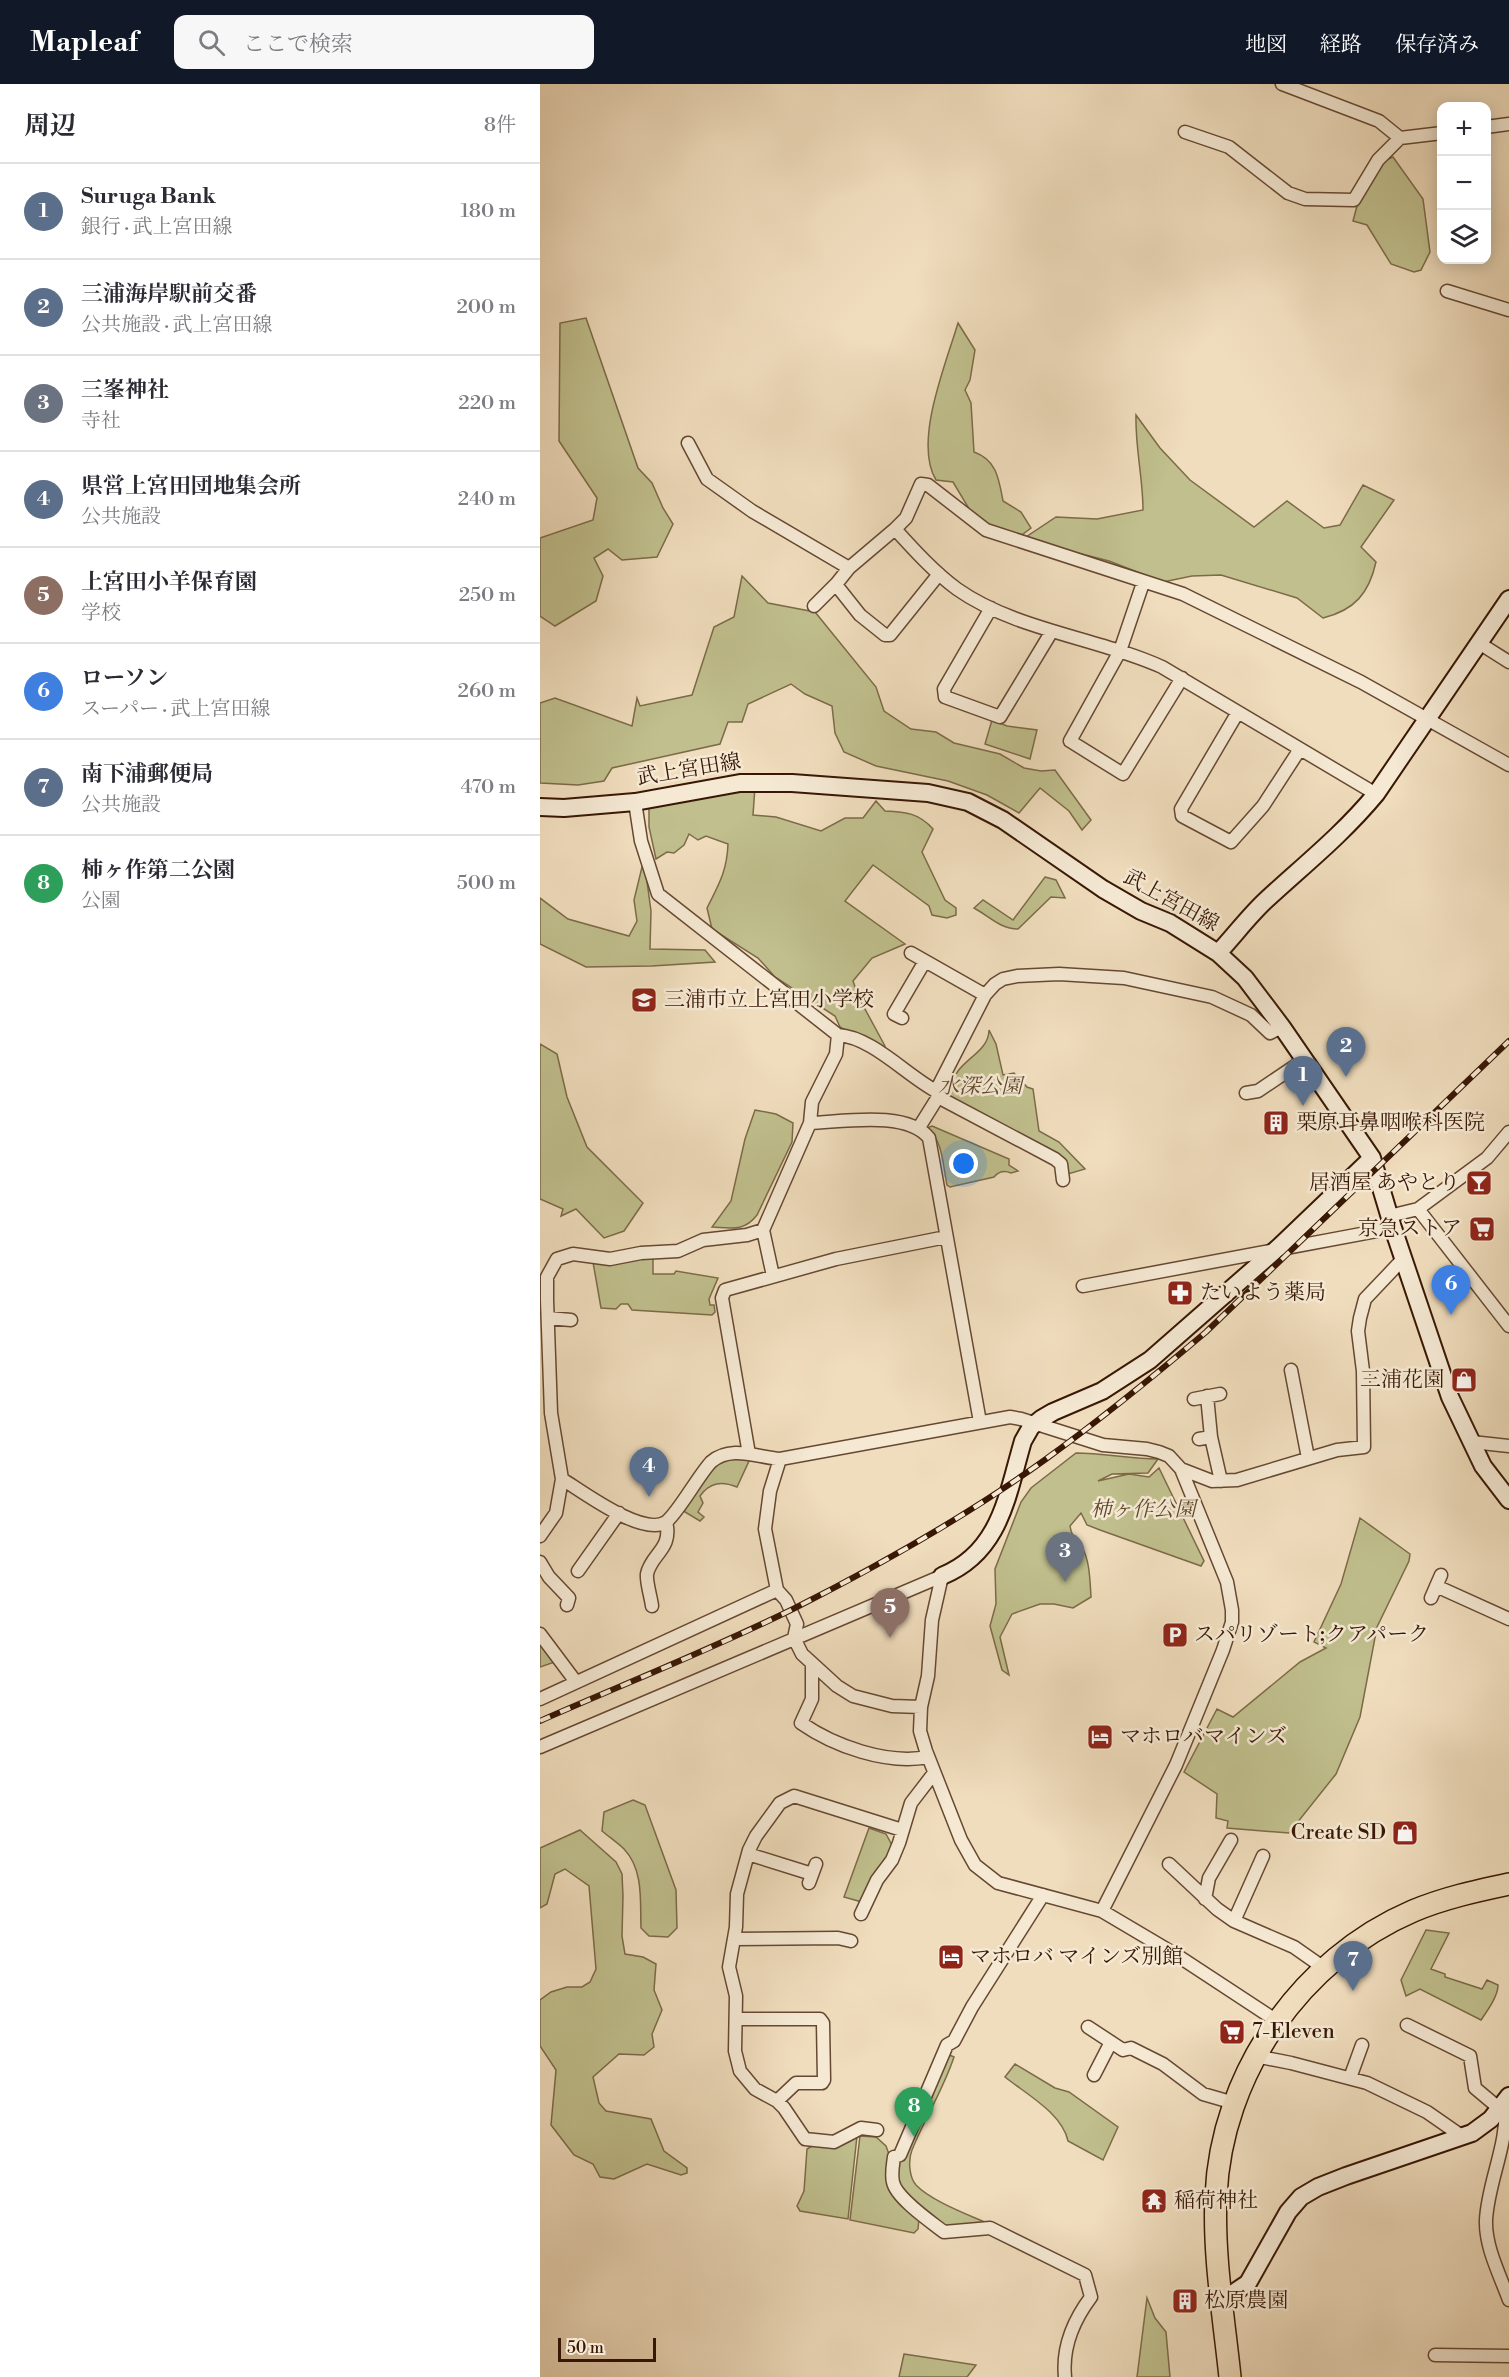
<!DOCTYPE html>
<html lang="ja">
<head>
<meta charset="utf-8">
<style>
	:root { --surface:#fff; --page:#f7f7f7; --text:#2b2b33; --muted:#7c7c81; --line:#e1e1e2; --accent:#111827 }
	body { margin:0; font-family:"Libre Bodoni","Noto Serif JP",serif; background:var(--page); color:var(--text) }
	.controls { position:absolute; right:18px; top:18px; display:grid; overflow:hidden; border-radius:12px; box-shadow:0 3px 15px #0003 }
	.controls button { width:54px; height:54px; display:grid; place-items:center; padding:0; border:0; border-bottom:2px solid var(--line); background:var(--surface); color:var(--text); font:30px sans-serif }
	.scale { position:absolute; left:18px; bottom:15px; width:98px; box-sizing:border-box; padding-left:6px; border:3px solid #381704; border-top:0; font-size:16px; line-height:21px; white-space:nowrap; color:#381704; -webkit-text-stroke:4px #f5e9d4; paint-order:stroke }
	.you { position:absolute; left:424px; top:1080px; width:21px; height:21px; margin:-15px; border:4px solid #fff; border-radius:50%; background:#1a73e8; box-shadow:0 0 0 9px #1a73e833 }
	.badge { display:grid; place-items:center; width:39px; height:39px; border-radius:50%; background:var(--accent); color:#fff; font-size:20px; font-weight:700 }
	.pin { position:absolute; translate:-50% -50px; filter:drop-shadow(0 2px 3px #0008) }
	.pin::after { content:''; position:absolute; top:32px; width:21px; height:18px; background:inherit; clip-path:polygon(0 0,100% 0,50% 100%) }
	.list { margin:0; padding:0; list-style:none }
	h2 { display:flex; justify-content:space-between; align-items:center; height:78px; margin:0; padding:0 24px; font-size:26px }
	h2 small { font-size:20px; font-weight:400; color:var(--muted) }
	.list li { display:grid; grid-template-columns:39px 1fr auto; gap:18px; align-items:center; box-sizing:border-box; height:96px; padding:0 24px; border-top:2px solid var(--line) }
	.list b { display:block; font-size:22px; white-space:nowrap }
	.list p { margin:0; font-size:20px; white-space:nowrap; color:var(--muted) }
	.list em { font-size:20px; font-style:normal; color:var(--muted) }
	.icon { flex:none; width:33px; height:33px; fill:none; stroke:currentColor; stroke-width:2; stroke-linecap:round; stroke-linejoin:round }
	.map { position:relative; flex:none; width:969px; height:2293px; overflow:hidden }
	header { display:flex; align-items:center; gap:36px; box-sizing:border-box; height:84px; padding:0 30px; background:var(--accent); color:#fff }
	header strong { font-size:28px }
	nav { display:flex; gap:33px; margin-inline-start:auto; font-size:21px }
	.search { width:420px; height:54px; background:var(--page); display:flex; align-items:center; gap:15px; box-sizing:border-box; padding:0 21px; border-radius:12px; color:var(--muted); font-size:22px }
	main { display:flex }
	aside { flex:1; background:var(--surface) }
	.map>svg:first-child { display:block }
	.green { fill:#c0bf8d; stroke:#7c6b48; stroke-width:1.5 }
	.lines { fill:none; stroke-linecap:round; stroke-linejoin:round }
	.street-casing { stroke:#664832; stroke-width:15 }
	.secondary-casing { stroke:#381704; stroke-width:20 }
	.highway-casing { stroke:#381704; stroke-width:24 }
	.street { stroke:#f5e9d4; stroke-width:12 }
	.secondary { stroke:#f5e9d4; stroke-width:16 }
	.highway { stroke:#f0ddbd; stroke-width:21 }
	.rail-casing { stroke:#381704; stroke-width:6 }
	.rail { stroke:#f5e9d4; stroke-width:4; stroke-dasharray:11; stroke-linecap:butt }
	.labels { text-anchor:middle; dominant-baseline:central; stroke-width:5; stroke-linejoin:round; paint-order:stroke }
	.street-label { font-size:21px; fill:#381704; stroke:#f5e9d4 }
	.poi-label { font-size:21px; fill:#381704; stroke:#f5e9d4; text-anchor:start }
	.park-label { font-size:21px; font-style:italic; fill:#61492d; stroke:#f5e9d4 }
</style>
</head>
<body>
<header>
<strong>Mapleaf</strong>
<div class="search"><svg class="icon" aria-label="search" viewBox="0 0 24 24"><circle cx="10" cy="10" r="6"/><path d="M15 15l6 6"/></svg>ここで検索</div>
<nav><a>地図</a><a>経路</a><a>保存済み</a></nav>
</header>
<main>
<aside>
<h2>周辺<small>8件</small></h2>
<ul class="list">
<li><span class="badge" style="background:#5c6f8a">1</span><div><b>Suruga Bank</b><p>銀行 · 武上宮田線</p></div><em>180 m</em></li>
<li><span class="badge" style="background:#5c6f8a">2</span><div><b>三浦海岸駅前交番</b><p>公共施設 · 武上宮田線</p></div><em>200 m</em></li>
<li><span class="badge" style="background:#6b7280">3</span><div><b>三峯神社</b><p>寺社</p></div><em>220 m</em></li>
<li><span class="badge" style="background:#5c6f8a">4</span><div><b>県営上宮田団地集会所</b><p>公共施設</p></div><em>240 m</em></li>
<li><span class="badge" style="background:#8d6e63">5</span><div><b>上宮田小羊保育園</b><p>学校</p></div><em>250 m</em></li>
<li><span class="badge" style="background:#3f7fe0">6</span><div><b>ローソン</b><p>スーパー · 武上宮田線</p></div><em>260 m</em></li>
<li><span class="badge" style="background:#5c6f8a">7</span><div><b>南下浦郵便局</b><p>公共施設</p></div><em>470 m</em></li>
<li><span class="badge" style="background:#2e9e5b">8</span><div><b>柿ヶ作第二公園</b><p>公園</p></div><em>500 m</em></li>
</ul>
</aside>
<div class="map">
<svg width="969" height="2293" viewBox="0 0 969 2293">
	<rect width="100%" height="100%" fill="#f0ddbd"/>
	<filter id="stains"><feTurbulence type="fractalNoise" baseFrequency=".00333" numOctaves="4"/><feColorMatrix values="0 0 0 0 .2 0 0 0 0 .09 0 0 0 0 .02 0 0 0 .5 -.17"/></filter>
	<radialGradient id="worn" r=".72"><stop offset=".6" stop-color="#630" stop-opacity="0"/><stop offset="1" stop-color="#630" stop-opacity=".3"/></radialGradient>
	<path class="green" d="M853 73 883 115 890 168 881 186 874 188 851 180 827 141 813 137 827 84Z
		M46 234 98 384 112 399 123 424 133 440 117 473 82 476 68 465 54 474 63 492 56 517 15 542 0 532V454L53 436 57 414 19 357 20 239Z
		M418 239 435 266 430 296 425 306 431 319 434 368C457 376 459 396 463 417L481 428 491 444 479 453 453 446 434 433 413 398 396 396C373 358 406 280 418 239Z
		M596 331 620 364 650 396 714 443 747 417 784 444 800 441 823 401 854 416 821 463 836 478C829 509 815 526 783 534L757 514 681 491 652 492 623 498 569 477 483 455 516 433 557 435 603 426C603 394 595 363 596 331Z
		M202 492 228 519 275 528 336 603 344 627 371 645 396 648 414 659 460 670 484 684 501 687 515 686 551 736 542 746 529 727 500 704 479 729 447 711 408 697 336 682 304 668 295 649 292 622 265 610 251 600 208 620 202 638H188L180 660 72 684 64 697 38 701 0 699V619L15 614 92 642 97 614 100 622 152 611 174 543 194 533Z
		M452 636 467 642 497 646 490 675 445 660Z
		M215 703 213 731 236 733 281 747 305 734H323L336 717 345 727C366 728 379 729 393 745L382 768 405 816 416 824V831L407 834 392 831 389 822 333 781 305 817 365 860 332 874 313 897 319 914 345 962 344 967 300 943 295 932 235 893 218 874 172 845 167 824C179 800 187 787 188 760L166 752 158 756 149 750 144 761 134 769 127 768 116 775 109 743V721Z
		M102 783H105L111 827 110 865 165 866 175 878 112 882 46 883 0 860V814L28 835 89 852 97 837 94 816Z
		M505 793 516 796 525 814 511 813 478 845C460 845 449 832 434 824L443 816 473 836Z
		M449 946 456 960 463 991 474 989 487 1003 493 1005 499 1047 519 1058 545 1085 528 1090 406 1013C410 1005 413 994 418 987 428 973 449 965 449 946Z
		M0 960 17 970 27 1013 47 1063 103 1119 84 1147 64 1154 36 1125 21 1132 23 1125 0 1115Z
		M215 1026 236 1030 253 1039 252 1058 217 1131C204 1148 191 1144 172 1143L191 1117 205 1055Z
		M392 1042 469 1075V1081L478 1087 471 1089C464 1086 459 1087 454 1093L410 1103 407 1101C403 1083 403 1055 387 1044Z
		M113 1171V1190H134L136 1187 178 1194 169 1215 170 1221H174L175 1228 172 1231 92 1226 88 1220H81L76 1225 61 1224 53 1178 60 1180Z
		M536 1369C564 1369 590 1375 618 1375L608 1389 572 1390 558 1397 589 1390 609 1393 619 1384 664 1477 661 1482 560 1446 547 1441 541 1429 530 1442C532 1455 537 1454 542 1463 550 1477 550 1498 551 1513L533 1524 514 1520H500L472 1530 460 1553 469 1591 462 1586 450 1542 456 1520 455 1485 481 1418 491 1404Z
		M201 1373 209 1377 197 1403C182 1397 170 1398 160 1412L163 1419 158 1428 164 1433 160 1437 145 1428 144 1422 178 1377Z
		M820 1434 870 1470 869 1477 837 1543 820 1633 796 1690 749 1749 687 1744 688 1737 676 1734 677 1710 644 1688 677 1625 693 1633 760 1578 786 1564 774 1558 801 1500Z
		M0 1559 15 1578 0 1583Z
		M93 1716 105 1721 136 1806 137 1844 128 1853 109 1852 101 1844C100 1818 104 1786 84 1765 78 1759 69 1753 62 1747L64 1728Z
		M329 1744 346 1750 353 1763 322 1818 304 1813Z
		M40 1746 76 1778 82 1790 83 1812 82 1852 85 1870 103 1873 116 1880 114 1906 122 1926 112 1950 114 1963 104 1971 79 1970 53 1993 59 2019 66 2027 111 2035 124 2067 147 2084V2089L141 2091 107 2080 74 2095 60 2093 53 2080 34 2071 11 2041 16 1986 0 1962V1916L11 1908 27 1903H42L50 1898 56 1885 49 1802 25 1785 15 1790 7 1820 0 1824V1764Z
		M886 1846 909 1849 891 1885 905 1890V1893L942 1905 947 1896 958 1901C958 1912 948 1926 941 1936L880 1905 866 1912 861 1896Z
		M405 1969 414 1973C403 2006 385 2034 372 2066 368 2076 369 2093 376 2101 391 2117 429 2131 449 2140L405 2145 358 2104 356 2075Z
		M475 1980 515 2004 529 2008 578 2043 563 2076 528 2057C522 2029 486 2010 465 1993Z
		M317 2052 308 2135 260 2127 257 2122 264 2107 267 2065 274 2061Z
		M320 2052 336 2053 346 2062 350 2073 348 2086 379 2134 378 2145 374 2149 310 2136Z
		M607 2214 615 2234 626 2248 630 2293H597Z
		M364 2270 436 2281 427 2293H359Z"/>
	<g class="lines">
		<defs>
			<path id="street" d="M742 0 839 37 860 54
				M946 43 969 40
				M645 48 689 63 748 109 765 115 814 116 838 76 860 54 902 49
				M907 207 969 226
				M148 359 167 395 212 427 309 484
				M355 445 309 484 297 499V502L320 531 345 551H350L399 490
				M603 499 580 567 530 657 583 690 642 594
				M274 522 297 499
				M451 524 404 605 405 613 460 633 512 547
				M939 559 969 578
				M698 628 641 725 642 732 691 758 723 722 760 665
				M836 710 622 583C558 554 475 546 417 505 394 488 374 466 355 445L366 434 381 400 388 401 446 446 643 510 821 598 969 681
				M95 718 101 757 118 810 298 951 296 970 272 1018 270 1039 223 1146 233 1192
				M371 869 445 911
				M362 934 354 930 385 877
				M298 951C332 953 366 991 396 1007
				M706 1009 718 1007 764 976
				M398 1013 515 1075 521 1080 523 1096
				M270 1039C302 1038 367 1026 389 1054L440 1338
				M378 1045 398 1013 396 1007 445 911 455 900 463 895 477 892 519 890 584 894 672 913 711 931 730 949 742 943
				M878 1125 969 1242
				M849 1132 878 1125 947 1074 969 1048
				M543 1202 853 1144
				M8 1234 31 1236
				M751 1286 768 1374
				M667 1312 671 1353 681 1397
				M654 1315 680 1310
				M659 1355 671 1353
				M932 1358 969 1362
				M209 1370 182 1214 185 1206 296 1175 406 1153
				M240 1375 230 1407 225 1445 237 1506 246 1516 257 1540 254 1554 262 1570 297 1602 313 1612 352 1622 381 1623
				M641 1385 672 1397 697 1396 797 1366 824 1363 823 1287 818 1247 820 1234 825 1215 863 1175
				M22 1395 11 1329 7 1216V1193L17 1175 33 1170 70 1175 101 1169 138 1167 163 1156 207 1151 223 1146
				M0 1452 16 1429 22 1395C43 1408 103 1453 126 1438 138 1429 158 1392 171 1378 191 1361 216 1373 240 1375L470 1333 481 1335 563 1361 607 1365 619 1368 629 1372 641 1385 687 1498 692 1526V1538L683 1566 636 1681 562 1827
				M0 1478 9 1493 29 1514 27 1521
				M38 1487 79 1429
				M402 1492 392 1536 388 1592 381 1623 380 1647 386 1667 421 1756 435 1781 458 1799 562 1827 638 1872 737 1937
				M896 1502 969 1535
				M891 1514 901 1491
				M112 1522C111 1513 106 1498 107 1490 111 1470 133 1465 126 1438
				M0 1550 36 1598
				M272 1581V1615L261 1639C294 1662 347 1681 388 1673
				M0 1615 237 1506
				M0 1663 402 1492
				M208 1770 272 1790
				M629 1780 677 1825 694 1837 754 1863 784 1884
				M269 1799 276 1780
				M503 1811 432 1923 414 1957 407 1961 360 2071 354 2073C353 2081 351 2090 353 2098 356 2114 391 2138 404 2148L450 2144 545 2191 551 2213C533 2237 522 2263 525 2293
				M665 1815 669 1794 691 1756
				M321 1830 337 1796 352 1776 359 1759 371 1719 394 1689
				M694 1837 723 1772
				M194 1855 298 1854 311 1857
				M197 1935H280L283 1939 284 1996 282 1999H256L237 2017
				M867 1941 930 1972 935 2004 960 2025
				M548 1943 583 1966 591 1964 623 1980 663 2010 694 2019
				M715 1972 751 1979 827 1999 887 2028 923 2053
				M554 1991 571 1958
				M810 1994 822 1961
				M965 2019C969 2059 948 2097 946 2136 945 2163 960 2191 969 2216
				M337 2046 321 2044 294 2058 265 2055 244 2024 237 2017 215 2005 200 1987 195 1967 196 1912 189 1883 196 1843 197 1810 209 1766 216 1752 240 1719 254 1712 362 1746
				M895 2271 969 2272"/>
			<path id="secondary" d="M0 723 24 724 95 718 200 699H252L388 709 428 718 463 736 563 805 601 827 630 839 678 869 705 894 742 943 832 1074 853 1144 910 1313 943 1382 969 1416
				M678 869C694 852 708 833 725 817 765 780 801 752 836 710L969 515
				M402 1492C461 1468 467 1411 483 1357L491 1343 501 1335 513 1328 562 1307 610 1276 740 1162 832 1074
				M683 2216 708 2199 748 2128 761 2113 778 2103 806 2092 932 2049 951 2035 969 2012"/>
			<path id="highway" d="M690 2293C684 2235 673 2170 676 2112 681 1990 761 1875 873 1827 904 1814 936 1807 969 1800"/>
		</defs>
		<use href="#street" class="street-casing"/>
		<use href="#secondary" class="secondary-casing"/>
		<use href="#highway" class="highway-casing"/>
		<use href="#street" class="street"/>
		<use href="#secondary" class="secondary"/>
		<use href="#highway" class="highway"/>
		<defs>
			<path id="rail" d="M0 1637C84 1600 170 1566 253 1525 340 1481 427 1432 506 1375 561 1335 614 1292 666 1248L969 957"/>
		</defs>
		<use href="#rail" class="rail-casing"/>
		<use href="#rail" class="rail"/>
	</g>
	<defs>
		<symbol id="school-square" viewBox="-11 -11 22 22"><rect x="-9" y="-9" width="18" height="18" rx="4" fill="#8f2418" stroke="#f5e9d4"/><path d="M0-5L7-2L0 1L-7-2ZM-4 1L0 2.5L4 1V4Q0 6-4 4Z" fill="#fff"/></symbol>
		<symbol id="building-square" viewBox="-11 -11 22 22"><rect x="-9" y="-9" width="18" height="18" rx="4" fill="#8f2418" stroke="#f5e9d4"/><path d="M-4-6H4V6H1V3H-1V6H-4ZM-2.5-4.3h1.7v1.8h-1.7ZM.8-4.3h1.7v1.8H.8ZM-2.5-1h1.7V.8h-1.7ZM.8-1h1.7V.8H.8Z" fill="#fff"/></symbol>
		<symbol id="bar-square" viewBox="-11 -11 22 22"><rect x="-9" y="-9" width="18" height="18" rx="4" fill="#8f2418" stroke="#f5e9d4"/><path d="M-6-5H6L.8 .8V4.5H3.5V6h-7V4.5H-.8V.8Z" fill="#fff"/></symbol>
		<symbol id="supermarket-square" viewBox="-11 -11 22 22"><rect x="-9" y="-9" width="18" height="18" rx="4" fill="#8f2418" stroke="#f5e9d4"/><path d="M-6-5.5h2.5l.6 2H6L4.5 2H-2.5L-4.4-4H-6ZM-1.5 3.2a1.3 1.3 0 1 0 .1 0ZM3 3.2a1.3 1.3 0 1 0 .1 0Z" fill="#fff"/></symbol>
		<symbol id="pharmacy-square" viewBox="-11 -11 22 22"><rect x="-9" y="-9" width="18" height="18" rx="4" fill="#8f2418" stroke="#f5e9d4"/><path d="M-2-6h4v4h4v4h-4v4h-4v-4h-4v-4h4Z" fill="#fff"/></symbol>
		<symbol id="shop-square" viewBox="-11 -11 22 22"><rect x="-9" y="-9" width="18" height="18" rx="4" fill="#8f2418" stroke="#f5e9d4"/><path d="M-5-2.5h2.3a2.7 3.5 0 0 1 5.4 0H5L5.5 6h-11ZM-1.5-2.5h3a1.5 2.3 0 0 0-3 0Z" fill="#fff"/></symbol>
		<symbol id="parking-square" viewBox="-11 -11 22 22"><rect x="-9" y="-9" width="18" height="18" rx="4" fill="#8f2418" stroke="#f5e9d4"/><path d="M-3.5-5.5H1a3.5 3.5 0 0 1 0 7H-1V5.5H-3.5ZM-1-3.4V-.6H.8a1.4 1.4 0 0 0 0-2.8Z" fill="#fff"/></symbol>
		<symbol id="hotel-square" viewBox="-11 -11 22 22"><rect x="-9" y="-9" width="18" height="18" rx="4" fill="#8f2418" stroke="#f5e9d4"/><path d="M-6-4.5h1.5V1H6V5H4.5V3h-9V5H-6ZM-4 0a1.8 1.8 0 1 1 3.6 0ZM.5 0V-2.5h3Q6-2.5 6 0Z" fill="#fff"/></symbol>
		<symbol id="temple-square" viewBox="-11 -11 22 22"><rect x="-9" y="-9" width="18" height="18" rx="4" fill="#8f2418" stroke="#f5e9d4"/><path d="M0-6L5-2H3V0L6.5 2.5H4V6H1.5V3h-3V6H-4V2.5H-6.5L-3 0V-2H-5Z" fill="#fff"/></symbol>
	</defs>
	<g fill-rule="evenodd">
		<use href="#school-square" x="89" y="901" width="30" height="30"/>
		<use href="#building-square" x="721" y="1024" width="30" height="30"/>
		<use href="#bar-square" x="924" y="1084" width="30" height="30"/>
		<use href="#supermarket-square" x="927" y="1130" width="30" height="30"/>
		<use href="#pharmacy-square" x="625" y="1194" width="30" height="30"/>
		<use href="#shop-square" x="909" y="1281" width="30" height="30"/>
		<use href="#parking-square" x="620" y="1536" width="30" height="30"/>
		<use href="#hotel-square" x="545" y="1638" width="30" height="30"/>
		<use href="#shop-square" x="850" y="1734" width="30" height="30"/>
		<use href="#hotel-square" x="396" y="1858" width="30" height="30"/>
		<use href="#supermarket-square" x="677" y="1933" width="30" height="30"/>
		<use href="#temple-square" x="599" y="2102" width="30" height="30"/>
		<use href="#building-square" x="630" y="2202" width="30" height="30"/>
	</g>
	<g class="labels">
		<g class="street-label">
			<text transform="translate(149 686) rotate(-9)">武上宮田線</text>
			<text transform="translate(631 817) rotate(29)">武上宮田線</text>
		</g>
		<g class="poi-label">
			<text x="124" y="916">三浦市立上宮田小学校</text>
			<text x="756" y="1039">栗原耳鼻咽喉科医院</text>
			<text x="920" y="1099" text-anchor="end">居酒屋 あやとり</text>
			<text x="922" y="1145" text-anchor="end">京急ストア</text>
			<text x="660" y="1209">たいよう薬局</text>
			<text x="904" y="1296" text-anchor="end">三浦花園</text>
			<text x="654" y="1551">スパリゾート;クアパーク</text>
			<text x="580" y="1653">マホロバマインズ</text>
			<text x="846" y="1749" text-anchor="end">Create SD</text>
			<text x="430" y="1873">マホロバ マインズ別館</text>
			<text x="712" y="1948">7-Eleven</text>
			<text x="634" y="2117">稲荷神社</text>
			<text x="664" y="2217">松原農園</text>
		</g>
		<g class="park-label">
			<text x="440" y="1003">水深公園</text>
			<text x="603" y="1426">柿ヶ作公園</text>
		</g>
	</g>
	<rect width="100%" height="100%" filter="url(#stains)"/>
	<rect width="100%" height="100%" fill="url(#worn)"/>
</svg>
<div class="controls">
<button>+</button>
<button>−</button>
<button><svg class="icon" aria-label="layers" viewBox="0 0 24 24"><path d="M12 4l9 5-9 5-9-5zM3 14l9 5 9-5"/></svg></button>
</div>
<div class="scale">50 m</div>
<div class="you"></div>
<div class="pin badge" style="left:763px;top:1022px;background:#5c6f8a">1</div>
<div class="pin badge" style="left:806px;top:993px;background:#5c6f8a">2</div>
<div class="pin badge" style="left:525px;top:1498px;background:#6b7280">3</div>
<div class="pin badge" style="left:109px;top:1413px;background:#5c6f8a">4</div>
<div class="pin badge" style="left:350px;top:1554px;background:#8d6e63">5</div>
<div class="pin badge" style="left:911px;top:1231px;background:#3f7fe0">6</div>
<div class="pin badge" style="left:813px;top:1907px;background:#5c6f8a">7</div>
<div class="pin badge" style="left:374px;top:2053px;background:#2e9e5b">8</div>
</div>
</main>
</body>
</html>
